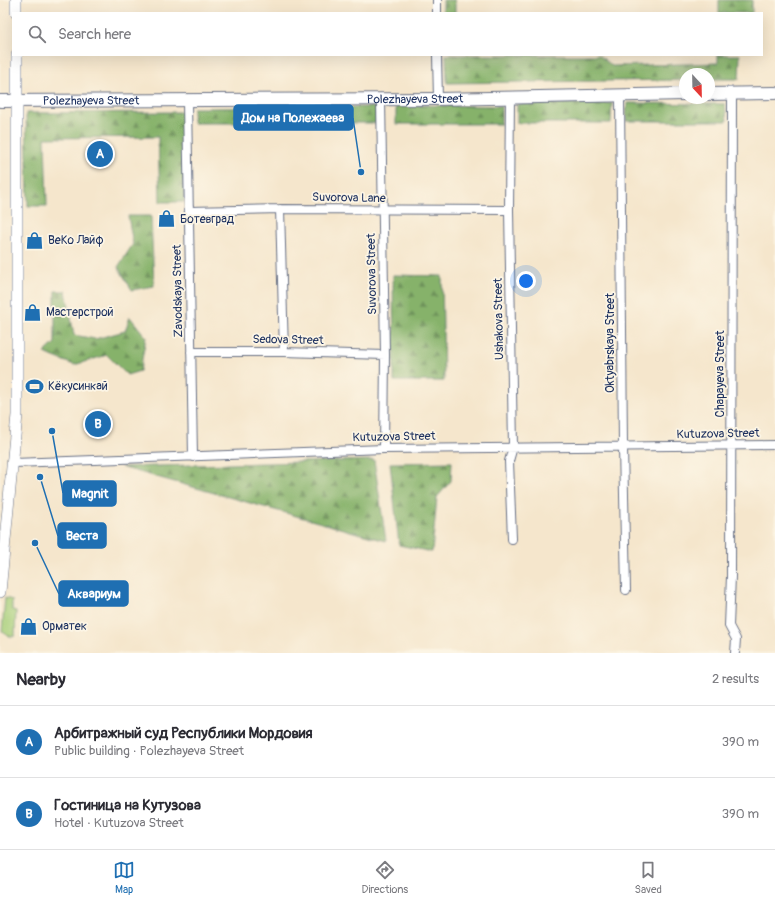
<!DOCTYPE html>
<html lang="en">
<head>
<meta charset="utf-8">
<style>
	:root { --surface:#fff; --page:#f7f7f7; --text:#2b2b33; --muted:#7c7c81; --line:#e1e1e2; --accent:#1f6fb2 }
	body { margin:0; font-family:Pangolin,sans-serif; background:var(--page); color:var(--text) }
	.compass { position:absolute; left:679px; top:68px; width:36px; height:36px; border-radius:50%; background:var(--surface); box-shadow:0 4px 16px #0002; rotate:158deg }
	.you { position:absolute; left:526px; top:281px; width:14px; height:14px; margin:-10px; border:3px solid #fff; border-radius:50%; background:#1a73e8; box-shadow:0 0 0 6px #1a73e833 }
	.badge { display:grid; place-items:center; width:26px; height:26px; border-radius:50%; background:var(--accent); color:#fff; font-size:13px; font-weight:700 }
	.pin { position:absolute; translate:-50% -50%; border:2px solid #fff; box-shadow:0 1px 4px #0006 }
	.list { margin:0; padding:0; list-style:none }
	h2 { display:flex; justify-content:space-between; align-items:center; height:52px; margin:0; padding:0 16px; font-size:17px }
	h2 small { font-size:13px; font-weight:400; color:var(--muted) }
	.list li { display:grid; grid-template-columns:26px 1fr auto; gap:12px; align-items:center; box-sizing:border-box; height:72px; padding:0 16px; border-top:1px solid var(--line) }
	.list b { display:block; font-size:15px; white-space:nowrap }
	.list p { margin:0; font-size:13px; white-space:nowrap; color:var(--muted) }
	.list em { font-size:13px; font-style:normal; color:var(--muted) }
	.icon { flex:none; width:22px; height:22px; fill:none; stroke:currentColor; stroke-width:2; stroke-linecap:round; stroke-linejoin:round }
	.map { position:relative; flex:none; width:775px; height:653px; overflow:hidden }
	.search { position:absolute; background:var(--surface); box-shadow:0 4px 16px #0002; left:12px; right:12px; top:12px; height:44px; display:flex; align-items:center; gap:10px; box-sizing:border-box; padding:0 14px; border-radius:0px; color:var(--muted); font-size:15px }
	.sheet { height:196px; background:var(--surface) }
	nav { display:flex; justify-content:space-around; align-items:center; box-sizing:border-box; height:56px; border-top:1px solid var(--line); background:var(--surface); font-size:11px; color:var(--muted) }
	nav a { display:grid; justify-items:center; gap:2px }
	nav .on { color:var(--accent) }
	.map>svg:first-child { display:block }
	.grass { fill:#a8cf7a; stroke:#627f6c }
	.forest { fill:url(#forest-firs); stroke:#507064 }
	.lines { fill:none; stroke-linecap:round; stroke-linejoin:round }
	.minor-casing { stroke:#676f84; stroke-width:10 }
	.secondary-casing { stroke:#676f84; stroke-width:12 }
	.primary-casing { stroke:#676f84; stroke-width:14 }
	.minor { stroke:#fff; stroke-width:8 }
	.secondary { stroke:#fff; stroke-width:11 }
	.primary { stroke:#fff; stroke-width:12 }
	.labels { text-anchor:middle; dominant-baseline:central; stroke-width:3.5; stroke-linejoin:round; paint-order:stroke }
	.street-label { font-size:12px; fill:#1b2f5e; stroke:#fcf5e5 }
	.poi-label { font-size:12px; fill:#1b2f5e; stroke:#fcf5e5; text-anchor:start }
	.leader { fill:none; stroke:#1f6fb2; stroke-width:1.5 }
	.callout-dot { fill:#1f6fb2; stroke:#fcf5e5; stroke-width:1.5 }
	.callout { fill:#1f6fb2; stroke:#1f6fb2; stroke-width:1.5 }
	.callout-label { font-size:13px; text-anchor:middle; font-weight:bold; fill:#fff }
</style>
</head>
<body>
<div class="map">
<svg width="775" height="653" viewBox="0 0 775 653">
	<defs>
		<pattern id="forest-firs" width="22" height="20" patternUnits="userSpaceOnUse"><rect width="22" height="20" fill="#86b26a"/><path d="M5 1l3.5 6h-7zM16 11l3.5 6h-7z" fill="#6d915a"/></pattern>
	</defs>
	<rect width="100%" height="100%" fill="#fcf5e5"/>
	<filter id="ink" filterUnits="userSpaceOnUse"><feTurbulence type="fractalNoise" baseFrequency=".025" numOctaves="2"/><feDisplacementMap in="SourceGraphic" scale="8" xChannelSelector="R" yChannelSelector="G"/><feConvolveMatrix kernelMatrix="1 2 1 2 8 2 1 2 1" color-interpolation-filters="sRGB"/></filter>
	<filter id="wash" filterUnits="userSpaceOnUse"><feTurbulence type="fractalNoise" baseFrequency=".012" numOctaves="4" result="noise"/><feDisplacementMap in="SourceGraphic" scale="16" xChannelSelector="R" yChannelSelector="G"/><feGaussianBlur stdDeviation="0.9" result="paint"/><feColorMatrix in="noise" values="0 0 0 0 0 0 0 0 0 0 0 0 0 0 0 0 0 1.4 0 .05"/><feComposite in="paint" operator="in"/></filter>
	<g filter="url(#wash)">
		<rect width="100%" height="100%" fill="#f5e6cc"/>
		<path class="grass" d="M5 598 12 600V610L16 611 15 636H8L2 631Z"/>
		<path class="forest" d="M443 0H455V13H443Z
			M719 0H752V13H719Z
			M446 55H599L612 66 718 63V55H740L739 79H709V74H685V80L447 83Z
			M612 103 611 123H517V104Z
			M627 103 725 104 727 121H626Z
			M396 105 501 106V124H396Z
			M376 107V123H193V108Z
			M183 112 184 202H160L158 137 45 138 47 206H28L26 113Z
			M128 216H151L154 286 132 290 118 267 133 244Z
			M393 275 442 276 444 381H394Z
			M55 291H66L74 335 95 339 125 331 130 317 146 337 140 371 127 375 107 355 74 365 44 353 55 343Z
			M374 460 386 541 121 467Z
			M452 462 451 481 437 497 432 552 399 545 390 463Z"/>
	</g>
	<g filter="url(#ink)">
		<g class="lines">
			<defs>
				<path id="minor" d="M437 0V13
					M437 55 438 99
					M732 93 731 576 729 626 736 639 735 653
					M620 96 623 447 626 590
					M510 97 509 210 513 447 509 461 512 539
					M381 98 385 355 384 449
					M187 101 193 457
					M280 209 284 352
					M189 211 280 209 509 210
					M191 352H284L385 355
					M14 463 384 449 775 445"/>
				<path id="secondary" d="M16 0V13
					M0 592 17 415V55"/>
				<g id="primary">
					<path d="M709 94 775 93"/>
					<path id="s1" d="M0 101 438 99 685 94"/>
				</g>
			</defs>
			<use href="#minor" class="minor-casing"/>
			<use href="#secondary" class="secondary-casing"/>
			<use href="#primary" class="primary-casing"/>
			<use href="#minor" class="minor"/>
			<use href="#secondary" class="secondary"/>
			<use href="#primary" class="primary"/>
		</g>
	</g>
	<defs>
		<symbol id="shop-bare" viewBox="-9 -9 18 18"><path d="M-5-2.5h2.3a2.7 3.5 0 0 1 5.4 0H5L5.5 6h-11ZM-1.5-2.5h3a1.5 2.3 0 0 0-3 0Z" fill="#1f6fb2" stroke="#fcf5e5" stroke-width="2.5" paint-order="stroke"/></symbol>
		<symbol id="stadium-bare" viewBox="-9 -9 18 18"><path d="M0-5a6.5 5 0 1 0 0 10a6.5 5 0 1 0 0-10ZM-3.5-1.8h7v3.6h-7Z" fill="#1f6fb2" stroke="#fcf5e5" stroke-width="2.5" paint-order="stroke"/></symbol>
	</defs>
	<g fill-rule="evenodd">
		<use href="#shop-bare" x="154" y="206" width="25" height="25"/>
		<use href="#shop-bare" x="22" y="228" width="25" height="25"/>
		<use href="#shop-bare" x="20" y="300" width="25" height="25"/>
		<use href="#stadium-bare" x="22" y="374" width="25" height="25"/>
		<use href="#shop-bare" x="16" y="614" width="25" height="25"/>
	</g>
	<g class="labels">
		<g class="street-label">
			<text stroke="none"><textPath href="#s1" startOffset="415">Polezhayeva Street</textPath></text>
			<text stroke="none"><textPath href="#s1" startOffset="91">Polezhayeva Street</textPath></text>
			<text transform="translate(349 198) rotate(1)">Suvorova Lane</text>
			<text transform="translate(372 274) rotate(-91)">Suvorova Street</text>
			<text transform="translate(178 291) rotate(-91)">Zavodskaya Street</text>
			<text transform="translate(499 319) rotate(-91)">Ushakova Street</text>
			<text transform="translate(288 340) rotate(1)">Sedova Street</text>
			<text transform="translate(610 343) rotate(-90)">Oktyabrskaya Street</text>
			<text transform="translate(720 374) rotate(-90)">Chapayeva Street</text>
			<text transform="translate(718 434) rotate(-1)">Kutuzova Street</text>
			<text transform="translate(394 437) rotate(-1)">Kutuzova Street</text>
		</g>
		<g class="poi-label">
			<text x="180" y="219">Ботевград</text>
			<text x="48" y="240">ВеКо Лайф</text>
			<text x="46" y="312">Мастерстрой</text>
			<text x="48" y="386">Кёкусинкай</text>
			<text x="42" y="626">Орматек</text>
		</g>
	</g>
	<path class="leader" d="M361 172L353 118M52 431L63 493M40 477L58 536M35 543L59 594"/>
	<g class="callout-dot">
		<circle cx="361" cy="172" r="4"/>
		<circle cx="52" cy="431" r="4"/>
		<circle cx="40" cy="477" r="4"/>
		<circle cx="35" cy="543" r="4"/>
	</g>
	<g class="callout">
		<rect x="234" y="105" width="119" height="25" rx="4"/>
		<rect x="63" y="481" width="53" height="25" rx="4"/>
		<rect x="58" y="523" width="48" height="25" rx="4"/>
		<rect x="59" y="581" width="69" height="25" rx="4"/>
	</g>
	<g class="callout-label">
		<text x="293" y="122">Дом на Полежаева</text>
		<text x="90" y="498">Magnit</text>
		<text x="82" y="540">Веста</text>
		<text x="94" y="598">Аквариум</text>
	</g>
</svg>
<svg class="compass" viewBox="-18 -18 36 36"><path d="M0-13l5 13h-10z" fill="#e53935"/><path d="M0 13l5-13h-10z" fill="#7c7c81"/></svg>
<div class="you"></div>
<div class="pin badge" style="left:100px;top:154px">A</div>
<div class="pin badge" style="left:98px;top:424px">B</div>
<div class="search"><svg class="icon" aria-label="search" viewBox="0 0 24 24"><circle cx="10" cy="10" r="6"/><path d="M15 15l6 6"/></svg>Search here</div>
</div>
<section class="sheet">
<h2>Nearby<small>2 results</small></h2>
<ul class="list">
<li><span class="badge">A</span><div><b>Арбитражный суд Республики Мордовия</b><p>Public building · Polezhayeva Street</p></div><em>390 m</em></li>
<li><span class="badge">B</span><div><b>Гостиница на Кутузова</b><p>Hotel · Kutuzova Street</p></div><em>390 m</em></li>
</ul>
</section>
<nav>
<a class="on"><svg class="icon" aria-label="map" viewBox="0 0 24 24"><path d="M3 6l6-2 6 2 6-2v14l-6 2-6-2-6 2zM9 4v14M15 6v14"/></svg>Map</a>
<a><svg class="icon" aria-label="directions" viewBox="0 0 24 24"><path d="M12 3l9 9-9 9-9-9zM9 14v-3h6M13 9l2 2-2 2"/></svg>Directions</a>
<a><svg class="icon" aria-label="saved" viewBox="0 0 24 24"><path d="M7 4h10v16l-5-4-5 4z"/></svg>Saved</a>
</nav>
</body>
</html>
